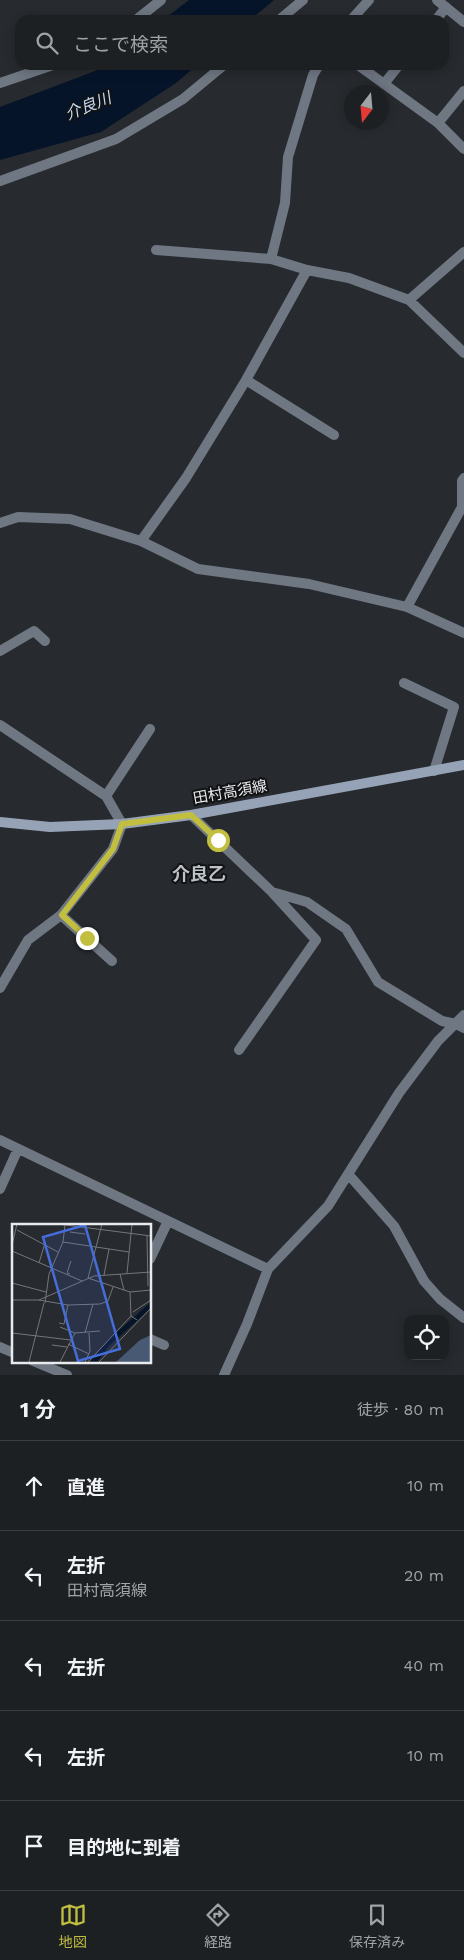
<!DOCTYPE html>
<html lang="ja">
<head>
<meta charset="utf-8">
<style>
	:root { --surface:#1d2022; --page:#2a2d2f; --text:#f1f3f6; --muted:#a0a3a5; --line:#3b3e40; --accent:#c1be40 }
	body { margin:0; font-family:"Work Sans","Noto Sans JP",sans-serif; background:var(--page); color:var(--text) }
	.controls { position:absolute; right:15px; bottom:15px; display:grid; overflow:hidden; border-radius:10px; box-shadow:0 2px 12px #0003 }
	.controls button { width:45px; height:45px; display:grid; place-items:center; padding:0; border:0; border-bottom:1px solid var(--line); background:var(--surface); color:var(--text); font:25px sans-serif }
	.compass { position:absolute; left:344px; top:85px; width:45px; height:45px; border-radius:50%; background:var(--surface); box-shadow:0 2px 12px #0003; rotate:196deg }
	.stop { position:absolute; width:15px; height:15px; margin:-11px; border:4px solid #c1be40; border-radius:50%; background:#fff }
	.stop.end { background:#c1be40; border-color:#fff; box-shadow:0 1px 5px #0008 }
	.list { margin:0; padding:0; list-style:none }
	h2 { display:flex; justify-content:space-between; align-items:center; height:65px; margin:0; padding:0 20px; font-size:21px }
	h2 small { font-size:16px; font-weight:400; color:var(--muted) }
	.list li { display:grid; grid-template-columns:32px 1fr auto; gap:15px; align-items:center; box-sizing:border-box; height:90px; padding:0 20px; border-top:1px solid var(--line) }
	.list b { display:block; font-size:19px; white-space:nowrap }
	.list p { margin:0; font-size:16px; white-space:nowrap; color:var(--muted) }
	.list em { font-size:16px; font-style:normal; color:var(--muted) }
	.icon { flex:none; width:28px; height:28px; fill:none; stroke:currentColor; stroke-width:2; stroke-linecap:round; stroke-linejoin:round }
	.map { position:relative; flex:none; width:464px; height:1375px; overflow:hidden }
	.search { position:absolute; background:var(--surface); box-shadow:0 2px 12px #0003; left:15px; right:15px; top:15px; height:55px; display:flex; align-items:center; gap:12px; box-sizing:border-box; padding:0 18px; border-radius:15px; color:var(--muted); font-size:19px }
	.sheet { height:515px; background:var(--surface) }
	nav { display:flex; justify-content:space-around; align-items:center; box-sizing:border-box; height:70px; border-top:1px solid var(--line); background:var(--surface); font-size:14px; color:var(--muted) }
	nav a { display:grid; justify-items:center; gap:2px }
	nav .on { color:var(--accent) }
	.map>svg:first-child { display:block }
	.water { fill:#06142a }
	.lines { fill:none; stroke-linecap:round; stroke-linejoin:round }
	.street { stroke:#6f7783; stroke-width:10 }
	.secondary { stroke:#96a3b7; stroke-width:10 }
	.route { stroke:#c1be40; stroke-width:6 }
	.labels { text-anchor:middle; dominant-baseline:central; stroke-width:4; stroke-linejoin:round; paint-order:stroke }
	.street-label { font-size:15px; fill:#e8eaed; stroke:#111214 }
	.water-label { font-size:16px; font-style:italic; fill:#c5daf7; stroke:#111214 }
	.quarter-label { font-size:18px; font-weight:bold; fill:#bec2c7; stroke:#111214 }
	.inset-road { fill:none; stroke:#74777a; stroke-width:1 }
	.view { fill:#466ddc; fill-opacity:0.15; stroke:#466ddc; stroke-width:2.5 }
	.inset-edge { fill:none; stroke:#e8eaed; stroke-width:2.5 }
</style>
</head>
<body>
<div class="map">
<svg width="464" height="1375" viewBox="0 0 464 1375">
	<rect width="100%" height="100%" fill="#272a2e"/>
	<path class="water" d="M189 0H274L250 20H163Z
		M111 65H197L176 83 101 132 0 160V107Z"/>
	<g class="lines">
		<path class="street" d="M437 0 464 22
			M136 20 161 0
			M279 20 303 0
			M351 20 369 0
			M436 20 446 7
			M358 65 438 123 464 149
			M0 83 53 65
			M384 84 399 65
			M438 123 464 91
			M0 181 116 139 183 99 224 65
			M156 250 271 259 307 270 349 278 409 300 464 353
			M271 259 285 203 288 157 313 75 319 65
			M409 300 464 252
			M246 380 334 435
			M0 523 18 517 70 519 141 541 198 569 309 584 407 607 464 633
			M141 541 186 478 246 380 307 270
			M407 607 462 507V481L464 478
			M0 651 34 631 45 641
			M404 683 454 707 434 771
			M0 725 106 796 122 824 113 849 61 915 28 940 0 988
			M106 796 150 729
			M191 815 272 892 307 902 346 929 378 982 442 1021 456 1024 464 1028
			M61 915 112 961
			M239 1050 316 940 272 892
			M0 1140 268 1269
			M349 1175 394 1226 424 1281 440 1299 464 1318
			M0 1189 18 1149
			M150 1259 168 1221
			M150 1339 164 1345
			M0 1347 14 1353
			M33 1361 67 1375
			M224 1375 247 1324 268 1269 328 1206 399 1093 438 1041 464 1015"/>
		<path class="secondary" d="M0 822 50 827 122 824 191 815 464 765"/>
	</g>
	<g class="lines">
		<path class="route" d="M87 938 62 915 113 849 122 824 191 815 218 840"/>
	</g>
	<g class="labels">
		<g class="street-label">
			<text transform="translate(230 792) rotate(-10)">田村高須線</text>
		</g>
		<g class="water-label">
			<text transform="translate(88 106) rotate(-22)">介良川</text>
		</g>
		<g class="quarter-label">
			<text x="199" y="873">介良乙</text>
		</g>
	</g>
	<g transform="translate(12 1224)">
		<rect width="139" height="139" fill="#272a2e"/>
		<path d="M139 111V138H104L128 116Z" fill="#475973"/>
		<path d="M139 78V84L97 122 85 138H78L96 116Z" fill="#06142a"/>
		<path class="inset-road" d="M46 0 139 12M90 0 76 54 118 68 139 66M5 6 46 28M58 8 73 10M135 12 136 62M51 18 117 28M0 21 5 0M0 27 70 57M27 39 33 19M115 49 120 0M58 50 55 49 59 37M108 50 112 66M92 51 97 25M0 59 34 68M118 68 119 92 125 96M0 76H27L82 52 139 48M27 76 56 81 88 80 96 77 101 63M33 79 37 50 51 18 53 1M121 88 139 76M47 99 52 100 56 81M48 103 63 109 88 107M0 109 59 116M73 109 81 80M56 120 77 130M40 121 55 123M17 138 32 79M48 138 63 109M73 138 78 127 77 109M76 138 119 92M87 138 139 84"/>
		<path class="view" d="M73 1 108 125 66 137 31 13Z"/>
		<rect width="139" height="139" class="inset-edge"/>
	</g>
</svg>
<div class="controls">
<button><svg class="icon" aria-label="locate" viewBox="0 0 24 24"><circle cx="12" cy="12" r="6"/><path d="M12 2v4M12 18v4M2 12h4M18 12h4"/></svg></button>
</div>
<svg class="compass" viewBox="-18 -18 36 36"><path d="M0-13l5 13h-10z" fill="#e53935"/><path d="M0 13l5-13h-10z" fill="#a0a3a5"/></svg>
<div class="stop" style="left:218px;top:840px"></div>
<div class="stop end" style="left:87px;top:938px"></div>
<div class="search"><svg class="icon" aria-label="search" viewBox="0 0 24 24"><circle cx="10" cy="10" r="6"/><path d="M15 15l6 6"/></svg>ここで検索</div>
</div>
<section class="sheet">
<h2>1 分<small>徒歩 · 80 m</small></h2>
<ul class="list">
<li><svg class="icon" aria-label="ahead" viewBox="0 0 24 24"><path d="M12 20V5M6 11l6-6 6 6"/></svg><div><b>直進</b></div><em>10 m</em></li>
<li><svg class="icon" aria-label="left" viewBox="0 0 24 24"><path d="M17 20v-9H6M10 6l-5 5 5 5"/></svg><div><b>左折</b><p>田村高須線</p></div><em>20 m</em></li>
<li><svg class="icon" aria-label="left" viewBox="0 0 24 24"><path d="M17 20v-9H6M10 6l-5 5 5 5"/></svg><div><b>左折</b></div><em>40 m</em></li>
<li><svg class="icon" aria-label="left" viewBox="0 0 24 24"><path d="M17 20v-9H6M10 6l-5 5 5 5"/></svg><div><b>左折</b></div><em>10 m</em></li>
<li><svg class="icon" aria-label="arrive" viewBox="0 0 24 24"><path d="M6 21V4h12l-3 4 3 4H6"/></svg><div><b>目的地に到着</b></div></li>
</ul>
</section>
<nav>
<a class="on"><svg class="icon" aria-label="map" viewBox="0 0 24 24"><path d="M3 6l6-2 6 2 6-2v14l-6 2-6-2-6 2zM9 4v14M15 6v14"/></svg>地図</a>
<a><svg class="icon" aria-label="directions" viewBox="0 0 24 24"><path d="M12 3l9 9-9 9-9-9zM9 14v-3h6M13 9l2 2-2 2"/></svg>経路</a>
<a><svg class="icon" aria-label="saved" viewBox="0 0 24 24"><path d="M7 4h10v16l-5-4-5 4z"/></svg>保存済み</a>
</nav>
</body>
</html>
